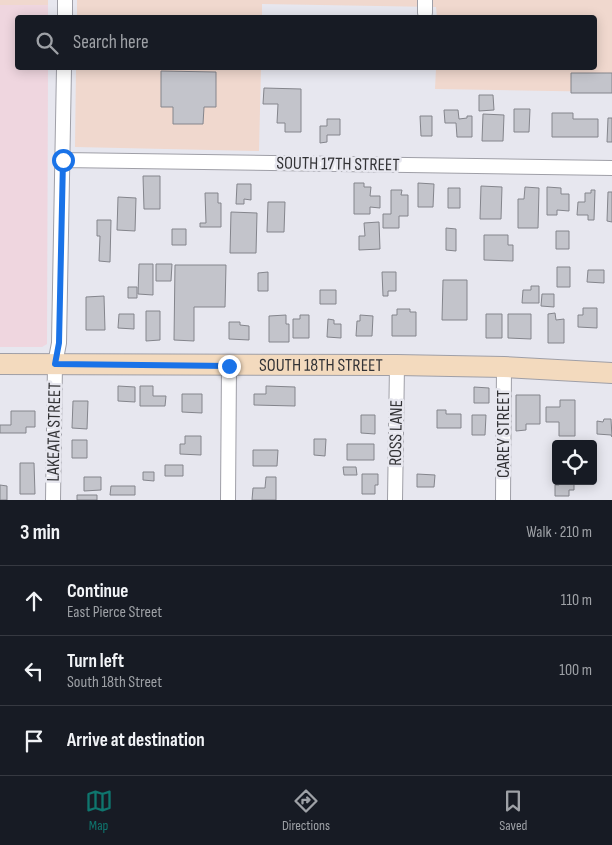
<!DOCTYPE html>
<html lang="en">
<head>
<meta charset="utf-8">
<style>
	:root { --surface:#171b24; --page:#20242c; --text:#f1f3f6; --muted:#9ea1a6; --line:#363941; --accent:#0f766e }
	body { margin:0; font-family:"Sofia Sans Condensed",sans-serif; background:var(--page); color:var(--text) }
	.controls { position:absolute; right:15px; bottom:15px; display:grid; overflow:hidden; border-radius:5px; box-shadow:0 2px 12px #0003 }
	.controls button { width:45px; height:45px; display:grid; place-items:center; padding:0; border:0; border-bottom:1px solid var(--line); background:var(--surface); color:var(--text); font:25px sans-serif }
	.stop { position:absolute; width:15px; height:15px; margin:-11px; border:4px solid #1a73e8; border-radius:50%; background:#fff }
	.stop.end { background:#1a73e8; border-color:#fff; box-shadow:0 1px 5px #0008 }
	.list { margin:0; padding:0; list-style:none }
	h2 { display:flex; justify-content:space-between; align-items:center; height:65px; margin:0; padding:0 20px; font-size:21px }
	h2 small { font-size:16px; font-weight:400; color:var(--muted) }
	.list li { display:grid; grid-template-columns:32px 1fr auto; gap:15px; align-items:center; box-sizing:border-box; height:70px; padding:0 20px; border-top:1px solid var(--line) }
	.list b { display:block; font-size:19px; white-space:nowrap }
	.list p { margin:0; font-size:16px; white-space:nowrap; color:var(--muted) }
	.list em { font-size:16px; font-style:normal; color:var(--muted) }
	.icon { flex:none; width:28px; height:28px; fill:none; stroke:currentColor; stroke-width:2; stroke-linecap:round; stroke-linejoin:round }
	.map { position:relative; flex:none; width:612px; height:500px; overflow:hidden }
	.search { position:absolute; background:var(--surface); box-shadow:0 2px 12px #0003; left:15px; right:15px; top:15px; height:55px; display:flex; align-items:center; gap:12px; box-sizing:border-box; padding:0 18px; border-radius:5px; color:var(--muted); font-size:19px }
	.sheet { height:275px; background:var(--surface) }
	nav { display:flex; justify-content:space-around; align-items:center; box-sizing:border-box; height:70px; border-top:1px solid var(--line); background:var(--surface); font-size:14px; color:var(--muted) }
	nav a { display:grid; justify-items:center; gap:2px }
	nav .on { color:var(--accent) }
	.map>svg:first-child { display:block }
	.industrial { fill:#f0d8ce }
	.education { fill:#efd6df }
	.building { fill:#c3c4cb; stroke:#84858c }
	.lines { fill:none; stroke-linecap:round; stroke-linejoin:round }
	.street-casing { stroke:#9f9fa7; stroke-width:16 }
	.secondary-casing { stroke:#9f9fa7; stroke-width:22 }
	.street { stroke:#fff; stroke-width:14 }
	.secondary { stroke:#f3dabe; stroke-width:20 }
	.route { stroke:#1a73e8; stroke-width:6 }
	.labels { text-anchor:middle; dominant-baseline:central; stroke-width:5; stroke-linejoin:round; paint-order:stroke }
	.street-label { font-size:18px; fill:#333336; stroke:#e7e7ef }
</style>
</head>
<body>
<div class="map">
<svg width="612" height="500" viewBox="0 0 612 500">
	<rect width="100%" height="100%" fill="#e7e7ef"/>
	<path class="industrial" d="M0 0H48V5H0Z
		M77 0H612V92L435 89 436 68H594V18H437L436 7 262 4V17L77 18Z
		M76 68H261L259 151 75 147Z"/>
	<path class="education" d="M0 5H48V17L18 18V68H48L47 344 42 347H0Z"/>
	<path class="building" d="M161 71 216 72V107H204L203 124H173V107H161Z
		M571 73H612V93H571Z
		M264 88 301 89V132H285V123H277L278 104H263Z
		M479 95H493L494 110 479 111Z
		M514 109H530L529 132H514Z
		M444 110H458L459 119 467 118V116H472V137H457L456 123H445Z
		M552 113H573V119H598V137H552Z
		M483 114 504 115 503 141H482Z
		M420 116H432V136H421Z
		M608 118H612V142H607Z
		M327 119H340V135H327V142L320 143V126H327Z
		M143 176H160V209H144Z
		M354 183H364V187H371L370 196H380V208L370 207V214H354Z
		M418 183 434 184 433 207H418Z
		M237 184H251V200L244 199V204H236Z
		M481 186 502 187 501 219H480Z
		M525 187 539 188 538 228H518V199H524Z
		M547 187 561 188V194H569V211L557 210V215H547Z
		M448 188H460V208H448Z
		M391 190H402L401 195H408V216H399V228H383V214H391Z
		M591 190H595L594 220H588V215H577L578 202H585V193H591Z
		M608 192H612V222L607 221Z
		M205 193H218V203H221V227H200V223H206Z
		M118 197 136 198 135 231 117 230Z
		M268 202H285L284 232H267Z
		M231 212 257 213 256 253H230Z
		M97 220H111L110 262 99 261 100 236H97Z
		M379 222 380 249 359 250V236H365L364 223Z
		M446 228 456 229V251L446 250Z
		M172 229H186V245H172Z
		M556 231H569V249H556Z
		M484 235H508V245H513V261L484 260Z
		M139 264H153V295L138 294Z
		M156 264H172L171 281H156Z
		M175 265H226L225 307H194V341L174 340Z
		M557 267H570V287H557Z
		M588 270H604V283L587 282Z
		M268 272V291H258V273Z
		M382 272H396V291H388V296H383Z
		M443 280H467V320H442Z
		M531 286H539V303H522L523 290H531Z
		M128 287H137V298H128Z
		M320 290H336V304H320Z
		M542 294H554V307L541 306Z
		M104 296 105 330H86V297Z
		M583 308H597V328L578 327V315H583Z
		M397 309H410V312H416V336H392V315H397Z
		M146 311H160V340L146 341Z
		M555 313 556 320 564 319V343H548V314Z
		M119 314H134V329L118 328Z
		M486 314H502V338H486Z
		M508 314H531V339L508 338Z
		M286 315V324H289V342H269V316Z
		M300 315H309V338H293V319H300Z
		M360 315 373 316 372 336H356L357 321H360Z
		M328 319 334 320V324H341V338L327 337Z
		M229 322H240V325L249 326V340L229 339Z
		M118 386 135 387V402L118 401Z
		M140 386H153V396H166L165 406H140Z
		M266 386 295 387V406L254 405V394H266Z
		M474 387 489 388V403H474Z
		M182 394H202V413L182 412Z
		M516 395H540V424H526V430L516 431Z
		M560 400H575V436H559V422H546V407H560Z
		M73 401H88L87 429 72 428Z
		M437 410H446V414H461V428H437Z
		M11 411H35V427H26V433H0V425H11Z
		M361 415H375V434L361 433Z
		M472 415H486L485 435H472Z
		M604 419H611L612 437 611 435 597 434V421L603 422Z
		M185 436H201V455L180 454V444H185Z
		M314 439H326L325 456 314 455Z
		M72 440H87V458H72Z
		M347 444H374V460H347Z
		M253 450H278L277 466H253Z
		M20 463H34L35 494H20Z
		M165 465H183V476H165Z
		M343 467H356L357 475H344Z
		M143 472H154V481L143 480Z
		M362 474H378V485H375V494H362Z
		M417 474 435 475 434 487H417Z
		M84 477H101V490L84 491Z
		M266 477H276V500H252L253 488H265Z
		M559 481H574V490H569V496H555V485H559Z
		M0 485 7 486V500H0Z
		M111 486H135V495H110Z
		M77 495H97V500H77Z"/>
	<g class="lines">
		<defs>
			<path id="street" d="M425 13V0
				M65 18V0
				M63 160 612 168
				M53 500 55 364 59 343 64 68
				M228 500 229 366
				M395 500 397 365
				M503 500 504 367"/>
			<g id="secondary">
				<path id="s1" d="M0 364 397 365 504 367 612 373"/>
			</g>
		</defs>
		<use href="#street" class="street-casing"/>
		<use href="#secondary" class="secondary-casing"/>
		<use href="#street" class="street"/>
		<use href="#secondary" class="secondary"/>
	</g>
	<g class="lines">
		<path class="route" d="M63 160 59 343 55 364 229 366"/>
	</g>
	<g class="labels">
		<g class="street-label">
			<text transform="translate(338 164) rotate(1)">SOUTH 17TH STREET</text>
			<text stroke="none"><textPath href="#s1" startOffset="321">SOUTH 18TH STREET</textPath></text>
			<text transform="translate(54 432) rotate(-89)">LAKEATA STREET</text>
			<text transform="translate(396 433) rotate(-89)">ROSS LANE</text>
			<text transform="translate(503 434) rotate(-90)">CAREY STREET</text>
		</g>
	</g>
</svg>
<div class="controls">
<button><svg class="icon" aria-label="locate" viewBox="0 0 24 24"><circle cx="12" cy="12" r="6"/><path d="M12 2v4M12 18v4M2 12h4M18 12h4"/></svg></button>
</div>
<div class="stop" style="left:63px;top:160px"></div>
<div class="stop end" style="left:229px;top:366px"></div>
<div class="search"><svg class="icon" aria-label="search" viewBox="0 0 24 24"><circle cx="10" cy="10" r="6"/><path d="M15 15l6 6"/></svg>Search here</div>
</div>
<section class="sheet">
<h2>3 min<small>Walk · 210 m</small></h2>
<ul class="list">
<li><svg class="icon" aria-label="ahead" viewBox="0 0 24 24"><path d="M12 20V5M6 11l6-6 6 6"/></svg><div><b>Continue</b><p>East Pierce Street</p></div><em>110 m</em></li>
<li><svg class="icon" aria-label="left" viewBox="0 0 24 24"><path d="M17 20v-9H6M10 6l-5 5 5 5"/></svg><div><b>Turn left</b><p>South 18th Street</p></div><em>100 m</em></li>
<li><svg class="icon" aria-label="arrive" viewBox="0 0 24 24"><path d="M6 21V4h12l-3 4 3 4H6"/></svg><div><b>Arrive at destination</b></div></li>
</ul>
</section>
<nav>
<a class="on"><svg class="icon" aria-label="map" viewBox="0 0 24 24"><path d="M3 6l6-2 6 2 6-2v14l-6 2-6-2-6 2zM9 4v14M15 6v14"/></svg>Map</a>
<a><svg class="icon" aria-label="directions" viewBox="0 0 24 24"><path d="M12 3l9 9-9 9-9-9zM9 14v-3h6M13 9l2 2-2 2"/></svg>Directions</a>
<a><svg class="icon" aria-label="saved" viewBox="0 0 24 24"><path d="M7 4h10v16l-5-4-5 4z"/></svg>Saved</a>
</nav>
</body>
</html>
